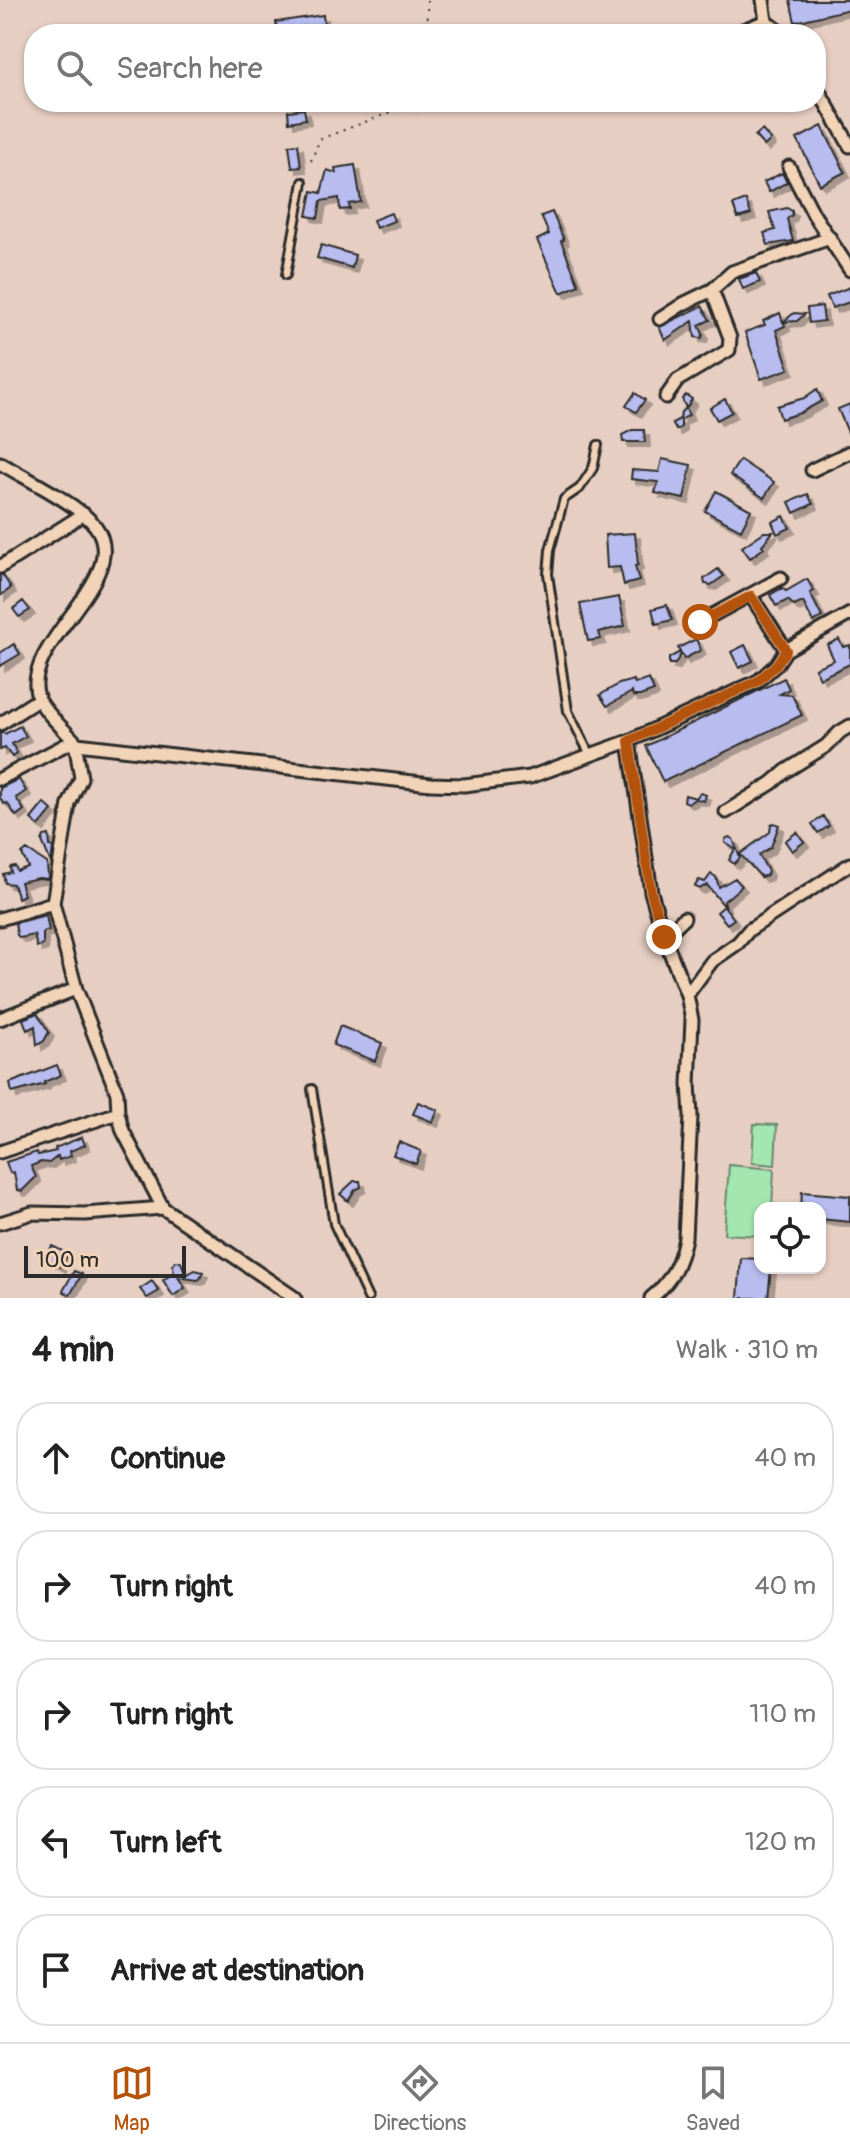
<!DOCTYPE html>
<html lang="en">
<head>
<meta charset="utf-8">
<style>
	:root { --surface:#fff; --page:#f2f2f2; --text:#222; --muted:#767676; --line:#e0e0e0; --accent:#b45309 }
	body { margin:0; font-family:Pangolin,sans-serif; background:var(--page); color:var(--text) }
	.controls { position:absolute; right:24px; bottom:24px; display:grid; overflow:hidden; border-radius:16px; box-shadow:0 2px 6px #0004 }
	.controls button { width:72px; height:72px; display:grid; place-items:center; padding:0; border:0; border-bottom:2px solid var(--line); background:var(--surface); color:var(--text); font:40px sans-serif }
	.scale { position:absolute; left:24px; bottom:20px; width:162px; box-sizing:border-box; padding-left:8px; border:4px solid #2b2b2b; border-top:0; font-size:22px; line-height:28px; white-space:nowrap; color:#2b2b2b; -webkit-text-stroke:6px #f1d3b7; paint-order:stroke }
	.stop { position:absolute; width:24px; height:24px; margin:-18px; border:6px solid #b45309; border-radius:50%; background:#fff }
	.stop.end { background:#b45309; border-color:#fff; box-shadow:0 2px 8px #0008 }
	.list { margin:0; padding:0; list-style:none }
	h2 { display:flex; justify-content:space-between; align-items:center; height:104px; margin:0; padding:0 32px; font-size:34px }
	h2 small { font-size:26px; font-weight:400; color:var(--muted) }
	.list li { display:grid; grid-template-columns:52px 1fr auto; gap:24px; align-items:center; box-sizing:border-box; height:112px; margin:0 16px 16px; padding:0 16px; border:2px solid var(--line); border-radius:32px }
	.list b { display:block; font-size:30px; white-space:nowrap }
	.list em { font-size:26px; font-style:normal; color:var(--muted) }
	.icon { flex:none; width:44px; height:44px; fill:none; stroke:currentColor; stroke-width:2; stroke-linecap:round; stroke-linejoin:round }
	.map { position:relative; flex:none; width:850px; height:1298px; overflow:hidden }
	.search { position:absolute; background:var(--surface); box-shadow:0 2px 6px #0004; left:24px; right:24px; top:24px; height:88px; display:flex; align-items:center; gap:20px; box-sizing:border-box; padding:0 28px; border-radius:32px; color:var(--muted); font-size:30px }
	.sheet { height:744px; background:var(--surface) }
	nav { display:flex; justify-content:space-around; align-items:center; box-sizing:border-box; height:112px; border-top:2px solid var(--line); background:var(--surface); font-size:22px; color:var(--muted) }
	nav a { display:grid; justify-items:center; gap:4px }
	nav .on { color:var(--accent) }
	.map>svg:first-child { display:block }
	.pitch { fill:#a3e6b0; stroke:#67886e; stroke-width:2 }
	.building { fill:#b8bcee; stroke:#2b2b2b; stroke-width:2; filter:url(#shadow) }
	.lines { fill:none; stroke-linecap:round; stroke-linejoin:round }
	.lane-casing { stroke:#2b2b2b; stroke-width:12 }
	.street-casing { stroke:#2b2b2b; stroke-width:17 }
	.path { stroke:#2b2b2b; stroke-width:2; stroke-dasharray:2 6; stroke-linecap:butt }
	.lane { stroke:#f1d3b7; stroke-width:6 }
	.street { stroke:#f1d3b7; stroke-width:11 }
	.route { stroke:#b45309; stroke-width:10 }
</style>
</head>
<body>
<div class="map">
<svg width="850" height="1298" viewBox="0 0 850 1298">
	<defs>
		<filter id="shadow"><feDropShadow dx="5" dy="5" stdDeviation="0" flood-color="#0004"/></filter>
	</defs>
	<rect width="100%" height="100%" fill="#e6cec2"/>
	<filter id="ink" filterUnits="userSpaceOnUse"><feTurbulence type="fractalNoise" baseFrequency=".0125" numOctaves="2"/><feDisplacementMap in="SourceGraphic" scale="16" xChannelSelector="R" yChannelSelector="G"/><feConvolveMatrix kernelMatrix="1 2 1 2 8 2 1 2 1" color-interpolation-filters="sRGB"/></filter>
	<g filter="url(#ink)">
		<path class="pitch" d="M754 1124 777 1125 775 1165 752 1163Z
			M729 1165 774 1169 772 1208H760V1236L724 1234Z"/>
		<path class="building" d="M790 0H850V9L795 22Z
			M323 15 324 24 277 30 276 22Z
			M304 109 306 119 289 122 288 111Z
			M822 126 845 172 820 185 797 139Z
			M762 130 771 140 764 146 755 136Z
			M298 144 301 167 292 168 289 145Z
			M355 165 361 202 349 204 350 209 340 210 339 198 321 201 318 218 307 216 312 191 321 193 327 170 336 173 335 168Z
			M782 173 787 182 769 192 764 182Z
			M746 200 751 214 738 218 733 205Z
			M787 208 792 211V215L787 219 793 241 768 245 764 233 775 230 769 212Z
			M552 212 564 240 561 241 579 285 561 293 537 240 549 234 541 216Z
			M391 213 394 221 376 228 373 220Z
			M321 245 355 255 352 268 317 258Z
			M756 273 760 282 743 289 739 279Z
			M850 287V302L832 308 827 296Z
			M702 306 710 320 699 325 703 334 702 338 695 337 693 321 665 340 659 327Z
			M822 306 824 321 809 323 807 308Z
			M780 313 783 322 794 313 805 314 797 321 784 322 785 326 776 330 789 369 761 379 745 332 765 325 763 321Z
			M817 389 822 401 800 413 781 419 777 406 804 398Z
			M635 393 645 400 636 412 626 406Z
			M686 395 692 399 686 409 689 415 681 420V427L676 430 672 423 680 419 681 412 686 408 682 399Z
			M725 399 732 412 717 420 710 408Z
			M850 404V437L838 409Z
			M632 430H644L645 442H623L622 435Z
			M662 459 691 465 684 499 655 493 658 482 631 479 632 470 659 472Z
			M740 460 774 482 764 498 730 475Z
			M716 491 751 510 741 530 705 511Z
			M808 494 813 504 794 513 789 502Z
			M784 516 790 528 777 534 772 522Z
			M764 532H773L762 545 764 548 750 558 742 547Z
			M635 533 638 565 635 566 639 581 624 585 620 567 607 568 605 535Z
			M718 569 724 576 711 585 705 584 704 579Z
			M0 575H3L11 588 0 596Z
			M807 579 814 591 810 593 822 617 813 622 803 602 794 606 788 600 776 606 770 595 782 588 786 591Z
			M619 597 625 626 599 632 601 639 588 641 580 604Z
			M23 601 30 610 19 617 13 609Z
			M667 605 672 620 656 624 652 609Z
			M696 639 701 650 684 659 681 654 675 664H669V658L680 652 678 648Z
			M839 639 843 647 850 645V664L820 678 815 668 834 660 827 645Z
			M14 644 20 654 0 666V653Z
			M745 645 753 661 739 668 731 652Z
			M784 678 789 689 780 694 792 695 802 715 663 782 646 746Z
			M649 679 654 691 640 696H633L632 692 607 706 600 695 619 684 634 680 635 684Z
			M20 726 26 736 12 744 17 753 12 757 5 748 0 750V732L5 734Z
			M19 779 26 791 16 798 24 810 16 816 7 803 4 804 0 798V788Z
			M700 793 706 795 704 801 696 799 688 803 684 801 685 795 696 798Z
			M44 803 52 810 39 826 31 819Z
			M823 816 829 826 818 833 812 824Z
			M774 823 779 825 771 847 759 855 768 871 767 875 761 877 740 854 770 832 771 824Z
			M797 832 804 842 792 851 785 841Z
			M49 835 50 846 53 847 51 863 42 841 44 836Z
			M729 837 733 839 740 858 734 864 729 860 735 849 725 843V839Z
			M27 850 47 863 48 879 39 878 20 882 24 895 18 898 13 884 5 883 3 874 11 872 10 867 15 866 17 871 28 867 22 854Z
			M711 874 716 877 719 887 735 878 742 886 724 901 726 908 707 885 699 889 695 886 699 880 705 882Z
			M724 906 734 919 727 924 717 912Z
			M46 915 49 931 43 932V945L37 947 34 935 20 938 17 935 15 923Z
			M37 1013 49 1032 44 1041 37 1045 35 1026 27 1030 23 1019Z
			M340 1026 382 1043 375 1061 333 1045Z
			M57 1065 61 1075 44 1082 45 1084 12 1093 10 1083Z
			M418 1102 438 1110 433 1122 413 1114Z
			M82 1137 85 1145 70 1151 71 1156 59 1160 58 1156 49 1163 41 1162 31 1166 36 1177 22 1191 17 1190 14 1172 10 1173 6 1162 37 1152 38 1155 56 1151 55 1148Z
			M399 1142 421 1151 416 1164 393 1155Z
			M354 1181H360L361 1187 355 1190 348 1201 340 1194Z
			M802 1192 850 1196V1222L820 1219V1208H801Z
			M52 1246 68 1254 61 1267 45 1259Z
			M741 1258 760 1259V1268H771L768 1298H738Z
			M176 1261 181 1262 186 1275 195 1270 203 1272 200 1279 197 1280 178 1277 185 1288 173 1296 163 1280 174 1273 173 1265Z
			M74 1271 82 1274 70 1295 63 1291Z
			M152 1281 159 1291 147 1298 140 1289Z"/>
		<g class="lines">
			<defs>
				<path id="lane" d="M286 275 303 182
					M591 757 568 711 548 574 550 550 564 499 580 488 593 468 598 445
					M312 1089 334 1224 368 1298"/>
				<path id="street" d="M763 0 766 21 783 34
					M733 34 766 21
					M816 86 850 146
					M416 103 419 102
					M789 167 814 215 850 270
					M660 319 683 304 712 290
					M666 397 678 380 729 350 730 338 712 290 732 272 830 238
					M0 463C25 478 80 505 96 527 133 579 19 644 38 697 43 711 67 732 77 744L76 748 81 778 69 804 53 903 76 989 117 1093 118 1113 123 1131 163 1208 295 1298
					M812 470 850 452
					M0 567 84 514
					M751 596 786 650
					M700 622 781 578
					M0 724 39 699
					M629 741 651 892 664 937 687 995 692 1020 689 1084 691 1116 685 1238C680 1263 671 1282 651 1298
					M0 779 67 744H77L431 784 464 785 530 777 629 741 758 681 776 665 786 650 850 614
					M726 812 772 783 786 771 826 746 840 732 850 726
					M0 919 53 903
					M664 937 684 918
					M687 995 712 961 738 943 749 930 850 864
					M0 1019 76 989
					M0 1152 118 1113
					M0 1223 32 1213 85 1214 163 1208"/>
			</defs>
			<use href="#lane" class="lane-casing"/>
			<use href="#street" class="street-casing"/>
			<path class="path" d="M427 0 428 34
				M311 161 320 139 405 107"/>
			<use href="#lane" class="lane"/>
			<use href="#street" class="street"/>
		</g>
	</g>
	<g class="lines" filter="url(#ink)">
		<path class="route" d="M664 937 651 892 629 741 758 681 776 665 786 650 751 596 700 622"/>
	</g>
</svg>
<div class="controls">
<button><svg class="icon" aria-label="locate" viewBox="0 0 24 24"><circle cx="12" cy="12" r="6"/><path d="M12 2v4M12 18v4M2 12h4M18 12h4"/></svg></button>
</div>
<div class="scale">100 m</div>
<div class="stop" style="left:700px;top:622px"></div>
<div class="stop end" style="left:664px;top:937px"></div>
<div class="search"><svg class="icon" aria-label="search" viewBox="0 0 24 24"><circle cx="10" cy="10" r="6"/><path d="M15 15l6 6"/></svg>Search here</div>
</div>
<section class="sheet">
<h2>4 min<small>Walk · 310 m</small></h2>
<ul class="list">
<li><svg class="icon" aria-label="ahead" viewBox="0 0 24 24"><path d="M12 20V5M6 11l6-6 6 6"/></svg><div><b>Continue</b></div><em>40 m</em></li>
<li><svg class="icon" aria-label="right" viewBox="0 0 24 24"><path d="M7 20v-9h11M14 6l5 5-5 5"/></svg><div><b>Turn right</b></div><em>40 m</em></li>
<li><svg class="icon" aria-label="right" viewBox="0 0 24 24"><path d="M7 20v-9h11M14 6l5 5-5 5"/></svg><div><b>Turn right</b></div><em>110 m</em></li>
<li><svg class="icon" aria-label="left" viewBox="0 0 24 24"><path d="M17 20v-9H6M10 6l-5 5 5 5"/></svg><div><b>Turn left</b></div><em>120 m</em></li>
<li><svg class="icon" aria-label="arrive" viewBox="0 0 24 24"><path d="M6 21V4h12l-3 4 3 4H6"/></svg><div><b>Arrive at destination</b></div></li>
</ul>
</section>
<nav>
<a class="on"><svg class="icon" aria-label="map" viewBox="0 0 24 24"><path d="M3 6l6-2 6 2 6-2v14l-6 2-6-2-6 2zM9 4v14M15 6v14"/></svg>Map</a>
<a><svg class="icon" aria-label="directions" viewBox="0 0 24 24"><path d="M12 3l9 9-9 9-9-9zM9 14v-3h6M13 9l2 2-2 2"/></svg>Directions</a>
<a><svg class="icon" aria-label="saved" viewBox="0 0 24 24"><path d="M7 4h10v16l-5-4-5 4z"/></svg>Saved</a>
</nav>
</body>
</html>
